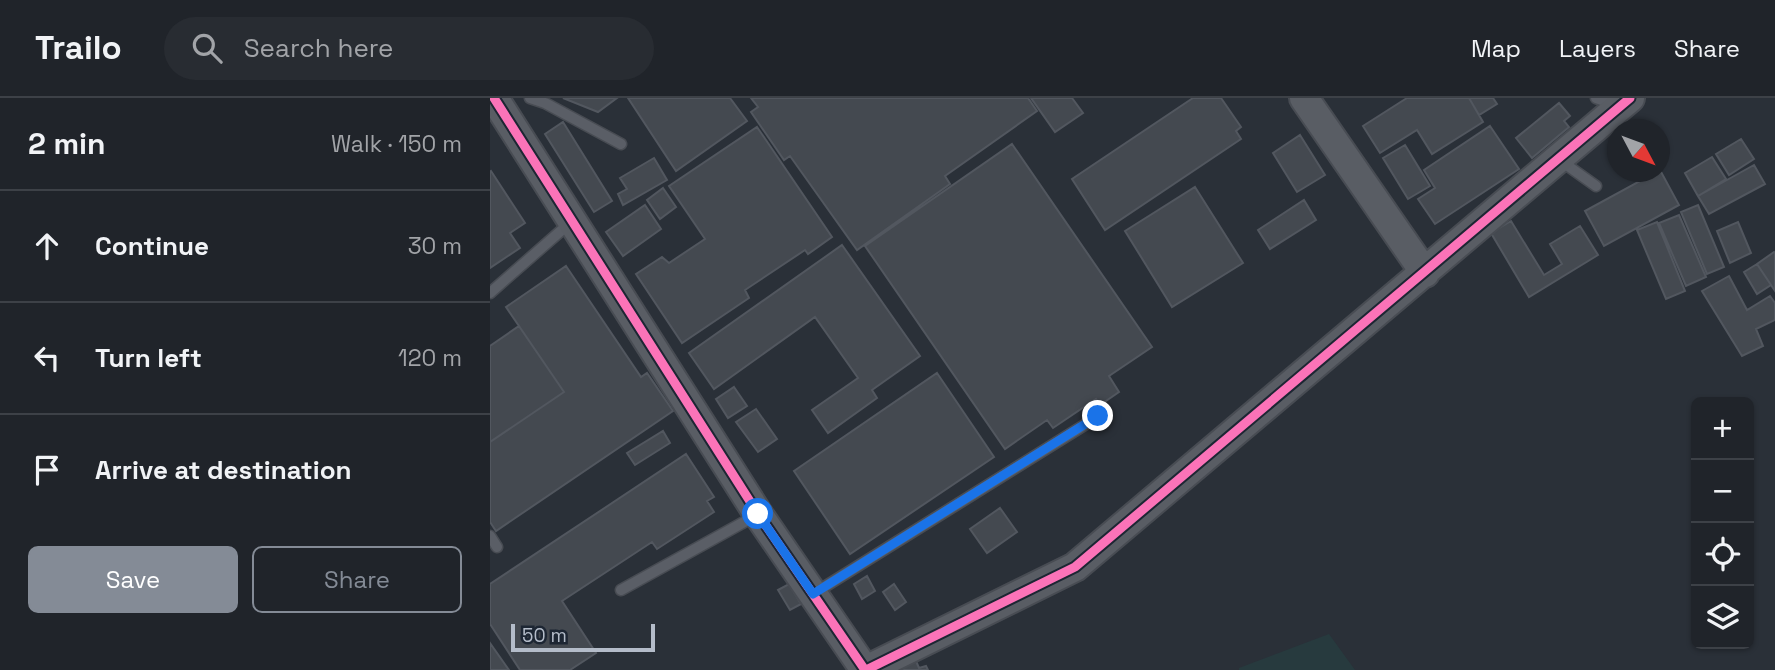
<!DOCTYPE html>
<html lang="en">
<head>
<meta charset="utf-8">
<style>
	:root { --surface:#20242a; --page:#282c32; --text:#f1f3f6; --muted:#a2a4a8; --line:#3d4147; --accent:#848b96 }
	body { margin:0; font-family:"Space Grotesk",sans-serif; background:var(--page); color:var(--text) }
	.controls { position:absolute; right:21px; bottom:21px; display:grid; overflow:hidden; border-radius:10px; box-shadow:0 2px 5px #0004 }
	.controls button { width:63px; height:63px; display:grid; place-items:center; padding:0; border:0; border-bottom:2px solid var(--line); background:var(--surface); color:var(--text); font:35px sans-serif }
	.compass { position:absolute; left:1117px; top:21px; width:63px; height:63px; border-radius:50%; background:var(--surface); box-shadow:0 2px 5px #0004; rotate:131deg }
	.scale { position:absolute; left:21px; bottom:18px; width:144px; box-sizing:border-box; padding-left:7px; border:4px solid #b4bcc9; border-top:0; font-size:19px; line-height:24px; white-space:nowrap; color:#b4bcc9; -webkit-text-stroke:5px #1d2633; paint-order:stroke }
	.stop { position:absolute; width:21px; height:21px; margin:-16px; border:5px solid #1a73e8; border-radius:50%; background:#fff }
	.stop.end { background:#1a73e8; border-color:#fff; box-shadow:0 2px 7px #0008 }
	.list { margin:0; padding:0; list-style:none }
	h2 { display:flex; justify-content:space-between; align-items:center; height:91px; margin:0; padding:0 28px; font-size:30px }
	h2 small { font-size:23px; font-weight:400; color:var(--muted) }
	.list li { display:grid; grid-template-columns:46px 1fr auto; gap:21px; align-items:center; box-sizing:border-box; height:112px; padding:0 28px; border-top:2px solid var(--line) }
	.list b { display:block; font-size:26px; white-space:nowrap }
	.list em { font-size:23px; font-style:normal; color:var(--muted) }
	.actions { display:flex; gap:14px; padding:21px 28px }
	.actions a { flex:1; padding:16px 0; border:2px solid var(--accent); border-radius:10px; text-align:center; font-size:24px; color:var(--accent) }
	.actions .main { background:var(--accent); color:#fff }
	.icon { flex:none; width:38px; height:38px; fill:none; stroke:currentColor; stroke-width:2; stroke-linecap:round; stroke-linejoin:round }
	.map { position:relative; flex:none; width:1285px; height:572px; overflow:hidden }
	header { display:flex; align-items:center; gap:42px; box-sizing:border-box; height:98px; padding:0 35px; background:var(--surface); border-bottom:2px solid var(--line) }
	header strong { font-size:33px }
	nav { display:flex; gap:38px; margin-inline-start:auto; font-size:24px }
	.search { width:490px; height:63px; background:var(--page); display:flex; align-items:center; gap:18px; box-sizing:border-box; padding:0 24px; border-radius:38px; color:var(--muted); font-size:26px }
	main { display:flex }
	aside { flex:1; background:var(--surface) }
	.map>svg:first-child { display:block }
	.green { fill:#273a3e }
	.building { fill:#444950; stroke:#52575f; stroke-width:2 }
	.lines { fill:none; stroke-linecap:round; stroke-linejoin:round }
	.lane-casing { stroke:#484c53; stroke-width:13 }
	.secondary-casing { stroke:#484c53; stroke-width:32 }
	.lane { stroke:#5a5e66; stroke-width:10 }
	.secondary { stroke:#595d64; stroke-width:28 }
	.cycleway-casing { stroke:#1d2633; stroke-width:13 }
	.cycleway { stroke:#fb73b8; stroke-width:9 }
	.route { stroke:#1a73e8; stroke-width:9 }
</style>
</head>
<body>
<header>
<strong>Trailo</strong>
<div class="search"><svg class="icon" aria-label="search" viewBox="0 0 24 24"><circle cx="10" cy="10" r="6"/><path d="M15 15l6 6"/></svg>Search here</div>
<nav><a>Map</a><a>Layers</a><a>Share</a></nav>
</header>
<main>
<aside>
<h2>2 min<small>Walk · 150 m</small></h2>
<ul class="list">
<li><svg class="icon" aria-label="ahead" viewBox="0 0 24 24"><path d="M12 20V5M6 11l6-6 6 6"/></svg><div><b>Continue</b></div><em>30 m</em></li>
<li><svg class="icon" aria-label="left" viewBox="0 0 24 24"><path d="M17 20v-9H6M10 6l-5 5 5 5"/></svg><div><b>Turn left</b></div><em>120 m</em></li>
<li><svg class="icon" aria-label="arrive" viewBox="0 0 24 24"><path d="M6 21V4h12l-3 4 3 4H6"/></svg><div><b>Arrive at destination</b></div></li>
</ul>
<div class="actions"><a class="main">Save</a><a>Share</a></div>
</aside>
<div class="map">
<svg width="1285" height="572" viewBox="0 0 1285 572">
	<rect width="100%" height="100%" fill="#2a3038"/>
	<path class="green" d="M839 536 865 572H749V570Z"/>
	<path class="building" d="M73 0H127L108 14Z
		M138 0H240L257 23 186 73Z
		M261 0H538L547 13 455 78 460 86 367 152 300 58 294 62 261 14 268 9Z
		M541 0H582L593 15 565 34Z
		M703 0H731L751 29 746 33 751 41 615 132 582 81Z
		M917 0H979L993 24 942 56 927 32 890 55 873 28Z
		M979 0H1003L1007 6 989 17Z
		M1069 5 1080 18 1074 23 1079 29 1042 60 1026 40Z
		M73 24 122 103 104 114 55 36Z
		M1000 28 1029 71 945 126 928 101 945 90 934 72Z
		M267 29 342 139 318 156 315 152 255 192 259 200 192 245 146 176 172 159 179 165 215 141 179 88Z
		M810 37 835 77 807 94 783 55Z
		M1251 41 1264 61 1239 77 1226 56Z
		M522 46 662 249 619 278 629 294 610 307 606 301 563 330 557 322 515 351 375 148Z
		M915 47 940 88 918 101 893 60Z
		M1222 59 1236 81 1208 98 1195 75Z
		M164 60 177 82 133 107 128 96 137 91 130 80Z
		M1264 67 1275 86 1219 116 1208 98Z
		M1170 72 1189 107 1114 148 1095 113Z
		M1 73 35 125 20 135 30 150 0 170V74Z
		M705 89 753 165 682 209 635 133Z
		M173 90 186 109 170 121 157 102Z
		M814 102 826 122 780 151 768 132Z
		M155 107 171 131 133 158 116 134Z
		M1208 107 1234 169 1217 176 1191 114Z
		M1189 117 1216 179 1196 188 1169 125Z
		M1021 123 1054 177 1072 166 1060 146 1090 128 1108 157 1039 199 1001 135Z
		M1167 124 1195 193 1176 201 1147 132Z
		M1248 124 1261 155 1240 165 1227 133Z
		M352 147 430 258 382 292 387 300 338 335 322 312 368 280 325 219 224 291 199 255Z
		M1284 154 1285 155V193L1267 166Z
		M1267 166 1281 187 1267 196 1254 174Z
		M76 168 151 279 157 275 183 313 6 433 0 424V344L74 294 16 209Z
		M1239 178 1257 212 1280 198 1285 205V222L1266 231 1273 248 1252 258 1212 193Z
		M29 228 74 294 0 344V248Z
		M447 275 504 359 360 456 304 373Z
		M244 289 257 308 238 320 226 301Z
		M266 311 287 341 268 354 246 324Z
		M173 333 180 345 145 367 137 355Z
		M196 356 224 399 217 403 224 414 167 451 162 444 72 503 106 555 80 572H30L0 526V486Z
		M510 410 527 434 497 455 480 431Z
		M377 478 385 493 372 501 364 486Z
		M299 486 311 506 300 512 288 492Z
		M404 486 416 504 405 512 393 494Z
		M0 545 19 572H0Z
		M426 563 429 570 436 568 438 572H411L409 569Z"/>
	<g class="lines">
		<defs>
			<path id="lane" d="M40 0 55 5 131 46
				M1106 0 1126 7
				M1071 63 1106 88
				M0 195 81 124
				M0 438 7 449
				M131 492 265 418
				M323 496 609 318"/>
			<path id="secondary" d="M4 0 268 416 375 572
				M814 0 935 175
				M376 572 585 469 1140 0"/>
		</defs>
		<use href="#lane" class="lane-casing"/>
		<use href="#secondary" class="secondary-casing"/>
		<use href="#lane" class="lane"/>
		<use href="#secondary" class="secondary"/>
		<defs>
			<path id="cycleway" d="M4 0 268 416 375 572
				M376 572 585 469 1140 0"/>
		</defs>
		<use href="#cycleway" class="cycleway-casing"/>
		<use href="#cycleway" class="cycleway"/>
	</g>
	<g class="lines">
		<path class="route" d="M268 416 323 496 608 318"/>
	</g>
</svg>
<div class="controls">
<button>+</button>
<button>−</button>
<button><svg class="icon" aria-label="locate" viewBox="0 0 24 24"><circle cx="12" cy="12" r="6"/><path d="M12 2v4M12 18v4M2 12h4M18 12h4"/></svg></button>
<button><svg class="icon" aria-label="layers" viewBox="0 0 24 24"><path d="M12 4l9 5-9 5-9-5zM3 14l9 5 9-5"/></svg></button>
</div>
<svg class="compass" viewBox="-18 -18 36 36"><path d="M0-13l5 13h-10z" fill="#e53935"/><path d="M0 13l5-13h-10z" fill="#a2a4a8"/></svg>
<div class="scale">50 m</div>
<div class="stop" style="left:268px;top:416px"></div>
<div class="stop end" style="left:608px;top:318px"></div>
</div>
</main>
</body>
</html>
